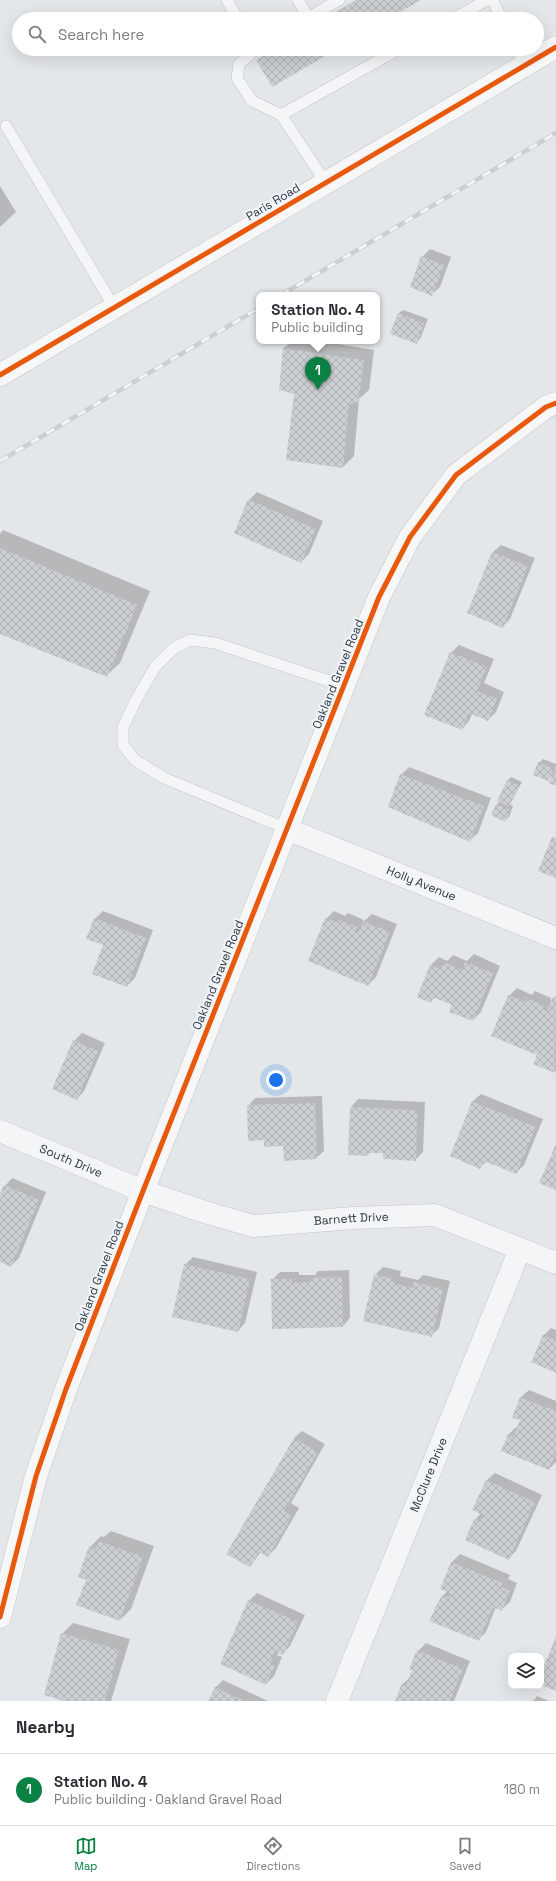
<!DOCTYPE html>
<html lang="en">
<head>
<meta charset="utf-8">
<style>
	:root { --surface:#fff; --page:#f2f2f3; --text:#2b2b33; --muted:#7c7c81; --line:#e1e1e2; --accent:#0b8043 }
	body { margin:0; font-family:"Space Grotesk",sans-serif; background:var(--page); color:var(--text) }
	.controls { position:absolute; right:12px; bottom:12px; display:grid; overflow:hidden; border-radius:8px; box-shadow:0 4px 16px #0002 }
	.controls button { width:36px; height:36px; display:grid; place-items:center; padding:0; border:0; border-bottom:1px solid var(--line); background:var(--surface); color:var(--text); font:20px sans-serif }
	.you { position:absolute; left:276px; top:1080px; width:14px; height:14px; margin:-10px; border:3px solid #fff; border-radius:50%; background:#1a73e8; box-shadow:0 0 0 6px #1a73e833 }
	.badge { display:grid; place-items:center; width:26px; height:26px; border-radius:50%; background:var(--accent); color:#fff; font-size:13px; font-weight:700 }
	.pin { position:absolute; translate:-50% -33px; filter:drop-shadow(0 1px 2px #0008) }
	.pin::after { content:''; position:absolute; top:21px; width:14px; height:12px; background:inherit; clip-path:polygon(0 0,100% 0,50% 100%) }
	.popup { position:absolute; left:256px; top:292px; width:124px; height:52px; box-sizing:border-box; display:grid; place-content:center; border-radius:8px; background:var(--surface); filter:drop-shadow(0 1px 3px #0005); font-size:13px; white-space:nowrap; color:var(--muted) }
	.popup b { font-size:15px; color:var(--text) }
	.popup::after { content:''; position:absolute; left:50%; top:100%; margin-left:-8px; border:8px solid transparent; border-top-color:var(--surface) }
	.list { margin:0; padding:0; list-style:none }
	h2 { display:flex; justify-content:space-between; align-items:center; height:52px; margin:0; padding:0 16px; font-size:17px }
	h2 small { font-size:13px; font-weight:400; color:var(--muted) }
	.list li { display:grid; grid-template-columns:26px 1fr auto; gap:12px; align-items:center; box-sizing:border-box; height:72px; padding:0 16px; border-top:1px solid var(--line) }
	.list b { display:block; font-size:15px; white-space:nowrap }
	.list p { margin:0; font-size:13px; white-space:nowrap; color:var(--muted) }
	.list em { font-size:13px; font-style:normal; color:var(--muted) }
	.icon { flex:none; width:22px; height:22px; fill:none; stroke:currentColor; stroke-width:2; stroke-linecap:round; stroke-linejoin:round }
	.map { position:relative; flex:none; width:556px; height:1701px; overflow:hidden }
	.search { position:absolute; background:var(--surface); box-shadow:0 4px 16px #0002; left:12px; right:12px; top:12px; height:44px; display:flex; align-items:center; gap:10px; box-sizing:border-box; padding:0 14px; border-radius:22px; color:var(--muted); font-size:15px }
	.sheet { height:124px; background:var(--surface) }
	nav { display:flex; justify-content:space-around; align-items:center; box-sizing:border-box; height:56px; border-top:1px solid var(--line); background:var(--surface); font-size:11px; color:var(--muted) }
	nav a { display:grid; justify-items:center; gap:2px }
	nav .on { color:var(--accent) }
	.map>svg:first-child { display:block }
	.shadow { fill:#0003 }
	.building { fill:url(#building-cross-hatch) }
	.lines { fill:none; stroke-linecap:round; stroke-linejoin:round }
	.lane-casing { stroke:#c2c5c7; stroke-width:12 }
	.street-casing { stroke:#c2c5c7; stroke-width:23 }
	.secondary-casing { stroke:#c2c5c7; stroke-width:23 }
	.lane { stroke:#f3f5f6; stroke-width:11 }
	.street { stroke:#f3f5f6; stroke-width:22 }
	.secondary { stroke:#f7f7f7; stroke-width:22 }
	.rail-casing { stroke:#cccfd1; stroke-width:4.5 }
	.rail { stroke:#f2f5f8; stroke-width:3; stroke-dasharray:9; stroke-linecap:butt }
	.cycleway-casing { stroke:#f2f5f8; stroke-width:8 }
	.cycleway { stroke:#e8590c; stroke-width:5 }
	.labels { text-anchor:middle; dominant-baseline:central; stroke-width:4; stroke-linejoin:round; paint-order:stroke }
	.street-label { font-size:12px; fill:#2a3643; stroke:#f2f5f8 }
</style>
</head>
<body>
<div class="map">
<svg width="556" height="1701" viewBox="0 0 556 1701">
	<defs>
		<pattern id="building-cross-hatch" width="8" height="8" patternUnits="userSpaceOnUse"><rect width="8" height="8" fill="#cccfd1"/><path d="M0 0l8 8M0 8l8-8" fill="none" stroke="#afb2b5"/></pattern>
	</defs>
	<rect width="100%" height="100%" fill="#e4e7e9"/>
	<path class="shadow" d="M356 0H419L386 19H324Z
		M273 49H335L257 60Z
		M0 186 16 212 0 227Z
		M430 249 451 257 440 287 432 294 422 257Z
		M403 310 428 319 420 339 416 343 399 313Z
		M292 341H320L374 350 369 390 359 399 354 456 343 467 295 393 280 389 284 348Z
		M257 492 323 521 309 554 301 562 249 500Z
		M3 530 150 591 120 663 106 676 0 633V534Z
		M501 545 535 558 510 619 503 626 468 612 493 552Z
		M459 645 494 659 484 683 504 692 496 712 488 720 472 714 469 721 462 729 451 653Z
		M543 759 556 764V785L553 774 548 780 539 763Z
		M409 767 491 798 478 833 470 840 401 775Z
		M511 777 522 782 510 804 513 806 509 817 505 820 497 804 500 801 507 781Z
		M103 911 153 930 135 978 127 986 104 945 95 919Z
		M334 911 345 916 348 913 364 920 362 923 372 914 397 924 376 977 368 985 326 919Z
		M474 954 500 966 481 1012 473 1020 453 1005 435 997 430 1002 418 996 431 965 439 957 447 961 453 955 467 961Z
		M517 988 532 995 535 991 551 998V1005L556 996V1071L554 1072 538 1054 509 996Z
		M82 1033 105 1043 84 1091 77 1099 74 1041Z
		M481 1094 543 1119 524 1165 516 1173 487 1161 480 1167 451 1156 473 1101Z
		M322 1096 324 1151 316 1158 265 1139 248 1106 255 1098Z
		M358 1099 425 1102 423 1152 415 1160 384 1152H371L367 1155 351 1107Z
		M12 1178 46 1192 19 1258 11 1266 0 1261V1197L5 1186Z
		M193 1257 257 1272 245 1323 238 1331 185 1265Z
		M383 1267 401 1271 400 1276 418 1280 423 1275 450 1281 439 1328 431 1336 375 1275Z
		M349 1270 350 1318 343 1326 272 1280 280 1272H299V1275H315L318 1271Z
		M551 1328 556 1330V1372L543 1336Z
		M529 1390 556 1401V1462L549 1469 508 1435 516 1427 518 1428 521 1420V1397Z
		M302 1431 325 1444 291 1503 299 1508 276 1548 268 1556 261 1552 250 1566 294 1438Z
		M495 1473 542 1495 516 1551 508 1559 475 1520 481 1513 487 1480Z
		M111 1531 154 1546 131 1609 120 1620 90 1547 101 1536 104 1537Z
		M460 1554 510 1575 508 1579 517 1583 510 1602 502 1609 496 1607 486 1632 478 1640 431 1620 436 1606 447 1591 441 1588 452 1562Z
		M257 1593 305 1615 290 1646 282 1654 278 1653 277 1655 282 1657 274 1676 266 1684 249 1601Z
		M73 1623 130 1639 111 1701H68L62 1634Z
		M426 1643 470 1661 454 1701H396L403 1684 411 1676 418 1651Z
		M223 1680 268 1701H210L215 1688Z
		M537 1696 549 1701H533Z"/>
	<path class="building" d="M357 0H421L388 19H325Z
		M274 49H337L272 87 256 60Z
		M421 256 444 265 432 296 410 287Z
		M398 313 424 323 417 344 390 334Z
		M283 348 364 360 358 402 349 404 343 468 286 460 294 394 279 390Z
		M248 499 316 529 301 563 234 533Z
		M0 548 137 605 107 677 0 634Z
		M492 552 528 566 503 628 467 613Z
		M450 652 487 667 477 691 497 699 488 721 469 713 462 730 424 715Z
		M538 762 553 768 548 781 533 775Z
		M556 765V786L549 783Z
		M400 774 484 806 470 842 388 807Z
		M507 780 519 786 509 807 497 801Z
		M496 804 510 810 505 822 491 815Z
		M552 837 556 838V878L538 871Z
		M94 918 146 938 127 987 92 974 103 945 86 939Z
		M325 918 338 923 339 920 357 927 355 931 359 932 363 921 390 932 368 986 308 961Z
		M444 962 462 970 465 962 493 973 473 1021 449 1012 452 1005 433 997 431 1003 417 997 430 965 441 969Z
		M508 995 525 1002 527 998 544 1006 543 1010 547 1011 553 997 556 998 555 1073 533 1064 537 1055 491 1036Z
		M73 1040 98 1051 77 1100 52 1089Z
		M472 1101 536 1127 516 1174 484 1161 480 1169 450 1156Z
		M315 1103 317 1159 284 1161 283 1146 264 1147V1140L248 1141 247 1105Z
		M350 1107 417 1110 416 1161 383 1159V1153H369L368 1156 348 1155Z
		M556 1144V1190L539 1183Z
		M4 1185 39 1200 11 1267 0 1262V1194Z
		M184 1264 250 1279 238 1332 172 1317Z
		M374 1274 394 1279 393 1283 413 1288 414 1282 443 1289 432 1337 363 1321Z
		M342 1277 343 1327 272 1329 271 1279H292V1283L310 1282V1278Z
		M543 1335 555 1340 556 1337V1373L531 1362Z
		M520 1397 556 1411V1453L549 1470 501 1451 508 1434 513 1437 520 1420 512 1418Z
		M294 1438 318 1452 284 1511 292 1516 268 1557 259 1552 250 1567 226 1554Z
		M486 1480 535 1502 509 1560 465 1540 474 1519 480 1522 483 1515 472 1510Z
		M99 1541 143 1557 120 1621 76 1605 86 1580 78 1577 89 1546 96 1549Z
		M451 1562 503 1583 501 1587 510 1590 502 1611 493 1607 479 1641 429 1621 442 1595 449 1597 450 1593 440 1589Z
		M248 1600 298 1622 283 1655 275 1652 270 1663 275 1665 266 1685 220 1664Z
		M61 1633 119 1650 105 1701H64L44 1695Z
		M556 1636V1691L541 1685V1674Z
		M417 1650 463 1669 450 1701H395L402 1683 406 1685 412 1670 409 1669Z
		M215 1687 244 1701H208Z"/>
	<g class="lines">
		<defs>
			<path id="lane" d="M227 0 238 19
				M298 0 308 17
				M492 0 502 19
				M306 19 339 0
				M453 19 487 0
				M256 49 239 64 237 78 252 101 281 115 326 183
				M517 49 525 65
				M281 115 399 49
				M6 126 114 307
				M287 829 164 778 135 760 123 745V727L136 700 155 667 174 648 190 640 215 643 344 686"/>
			<g id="street">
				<path id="s1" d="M287 829 556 938"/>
				<path id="s2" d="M0 1131 143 1191 208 1213 253 1226 353 1218 435 1215 556 1263"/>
				<path id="s3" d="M337 1701 520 1249"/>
			</g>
			<path id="secondary" d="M0 375 556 47
				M0 1617 36 1476 66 1389 143 1191 379 597 410 537 456 475 546 407 556 403"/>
		</defs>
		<use href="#lane" class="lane-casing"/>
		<use href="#street" class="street-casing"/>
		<use href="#secondary" class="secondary-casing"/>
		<use href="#lane" class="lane"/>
		<use href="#street" class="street"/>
		<use href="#secondary" class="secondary"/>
		<defs>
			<path id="rail" d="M281 295 556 133
				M0 461 259 308"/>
		</defs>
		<use href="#rail" class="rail-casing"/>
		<use href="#rail" class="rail"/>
		<defs>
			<path id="cycleway" d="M0 375 556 47
				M0 1617 36 1476 66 1389 143 1191 379 597 410 537 456 475 546 407 556 403"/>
		</defs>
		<use href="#cycleway" class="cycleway-casing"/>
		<use href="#cycleway" class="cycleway"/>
	</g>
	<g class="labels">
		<g class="street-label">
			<text transform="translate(273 202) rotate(-31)">Paris Road</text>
			<text transform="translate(338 674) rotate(-68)">Oakland Gravel Road</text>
			<text stroke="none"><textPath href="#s1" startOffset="145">Holly Avenue</textPath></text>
			<text transform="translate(218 975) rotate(-68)">Oakland Gravel Road</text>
			<text stroke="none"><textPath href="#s2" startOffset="77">South Drive</textPath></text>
			<text stroke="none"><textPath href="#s2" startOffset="369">Barnett Drive</textPath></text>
			<text transform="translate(99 1276) rotate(-69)">Oakland Gravel Road</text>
			<text stroke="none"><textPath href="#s3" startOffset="244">McClure Drive</textPath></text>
		</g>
	</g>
</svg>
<div class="controls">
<button><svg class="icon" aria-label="layers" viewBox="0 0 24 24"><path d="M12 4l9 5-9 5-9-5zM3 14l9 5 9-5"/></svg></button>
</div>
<div class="you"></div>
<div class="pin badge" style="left:318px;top:390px">1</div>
<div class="popup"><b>Station No. 4</b>Public building</div>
<div class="search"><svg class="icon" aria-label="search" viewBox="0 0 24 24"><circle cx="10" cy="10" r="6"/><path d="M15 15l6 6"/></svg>Search here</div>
</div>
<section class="sheet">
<h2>Nearby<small></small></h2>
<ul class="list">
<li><span class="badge">1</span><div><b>Station No. 4</b><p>Public building · Oakland Gravel Road</p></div><em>180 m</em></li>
</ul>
</section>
<nav>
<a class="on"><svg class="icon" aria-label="map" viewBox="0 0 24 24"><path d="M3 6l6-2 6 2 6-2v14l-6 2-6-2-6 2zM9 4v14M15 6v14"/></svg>Map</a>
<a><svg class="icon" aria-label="directions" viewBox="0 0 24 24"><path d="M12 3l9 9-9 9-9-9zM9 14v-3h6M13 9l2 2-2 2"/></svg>Directions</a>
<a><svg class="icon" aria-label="saved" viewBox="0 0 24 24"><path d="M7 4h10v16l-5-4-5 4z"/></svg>Saved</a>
</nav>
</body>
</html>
